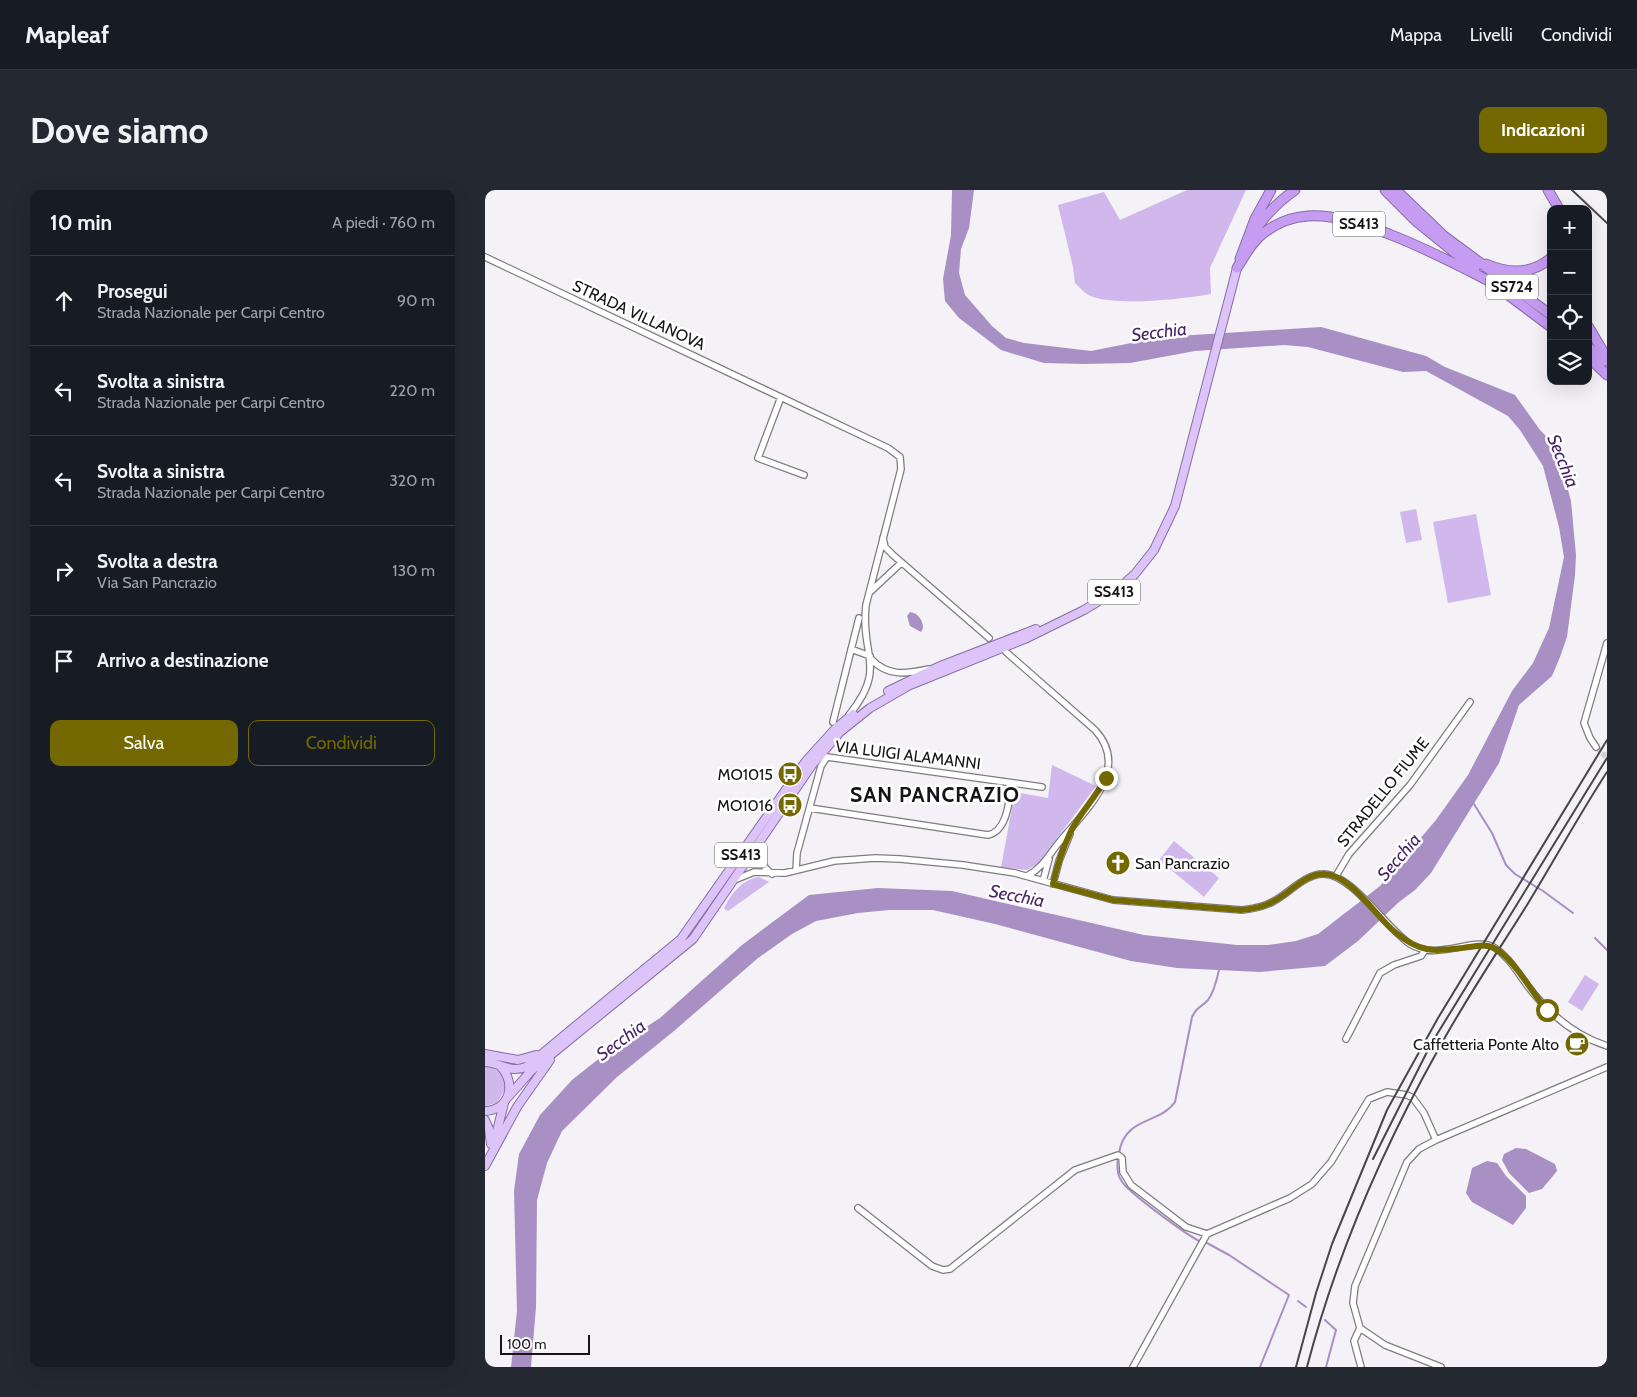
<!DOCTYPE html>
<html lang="it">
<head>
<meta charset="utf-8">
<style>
	:root { --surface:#171b24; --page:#242831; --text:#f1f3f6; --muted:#9ea1a6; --line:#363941; --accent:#736900 }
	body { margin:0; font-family:Cabin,sans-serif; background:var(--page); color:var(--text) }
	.controls { position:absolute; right:15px; top:15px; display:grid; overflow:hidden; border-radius:10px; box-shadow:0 5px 20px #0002 }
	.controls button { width:45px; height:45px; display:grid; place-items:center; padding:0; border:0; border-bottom:1px solid var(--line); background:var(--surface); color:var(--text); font:25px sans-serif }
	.scale { position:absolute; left:15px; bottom:12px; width:90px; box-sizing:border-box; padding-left:5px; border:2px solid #151416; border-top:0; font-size:14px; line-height:18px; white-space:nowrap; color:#151416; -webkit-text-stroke:4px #fff; paint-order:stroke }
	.stop { position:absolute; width:15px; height:15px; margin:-11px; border:4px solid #736900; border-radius:50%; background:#fff }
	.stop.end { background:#736900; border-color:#fff; box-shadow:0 1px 5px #0008 }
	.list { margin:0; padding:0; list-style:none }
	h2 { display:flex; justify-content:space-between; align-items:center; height:65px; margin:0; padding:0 20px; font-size:21px }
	h2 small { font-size:16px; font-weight:400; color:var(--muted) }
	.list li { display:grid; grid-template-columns:32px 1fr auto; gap:15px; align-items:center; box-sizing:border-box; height:90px; padding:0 20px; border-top:1px solid var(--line) }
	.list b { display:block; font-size:19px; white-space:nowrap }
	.list p { margin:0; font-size:16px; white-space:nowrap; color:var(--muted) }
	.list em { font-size:16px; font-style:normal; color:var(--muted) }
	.actions { display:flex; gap:10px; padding:15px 20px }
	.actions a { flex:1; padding:11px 0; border:1px solid var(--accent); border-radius:10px; text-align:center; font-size:18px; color:var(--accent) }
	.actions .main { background:var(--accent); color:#fff }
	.icon { flex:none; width:28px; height:28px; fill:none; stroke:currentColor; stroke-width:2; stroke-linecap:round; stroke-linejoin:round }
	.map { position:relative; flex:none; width:1122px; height:1177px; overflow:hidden; border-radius:10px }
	header { display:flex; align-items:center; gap:30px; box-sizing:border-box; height:70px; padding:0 25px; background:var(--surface); border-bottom:1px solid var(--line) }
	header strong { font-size:24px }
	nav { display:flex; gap:28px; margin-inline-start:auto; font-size:18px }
	.intro { display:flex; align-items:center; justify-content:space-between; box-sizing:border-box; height:120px; padding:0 30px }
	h1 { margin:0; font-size:35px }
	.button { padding:12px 22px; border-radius:10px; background:var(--accent); color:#fff; font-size:18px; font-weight:700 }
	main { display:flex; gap:30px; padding:0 30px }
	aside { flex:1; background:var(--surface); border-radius:10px; box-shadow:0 5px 20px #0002 }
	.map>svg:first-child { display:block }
	.green { fill:#d0b8ec }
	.water { fill:#a88fc4 }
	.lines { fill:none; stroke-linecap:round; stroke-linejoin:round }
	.stream { stroke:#a88fc4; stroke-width:2 }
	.minor-tunnel { stroke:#d3d0d5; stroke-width:5.5; stroke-dasharray:5.5 3; stroke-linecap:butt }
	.minor-casing { stroke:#7e7c81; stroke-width:8 }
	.major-casing { stroke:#886ca6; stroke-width:10 }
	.highway-casing { stroke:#886ca6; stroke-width:11 }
	.minor { stroke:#fff; stroke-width:5.5 }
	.major { stroke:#ddc4f8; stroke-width:8 }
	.highway { stroke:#c69cf3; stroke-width:9 }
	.rail { stroke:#474649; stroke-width:2 }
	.route { stroke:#736900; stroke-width:6 }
	.labels { text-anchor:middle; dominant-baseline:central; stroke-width:5; stroke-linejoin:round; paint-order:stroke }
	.shield { fill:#fff; stroke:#5b5a5c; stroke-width:1 }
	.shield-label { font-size:15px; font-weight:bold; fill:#151416 }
	.street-label { font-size:16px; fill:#151416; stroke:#fff }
	.poi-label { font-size:16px; fill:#151416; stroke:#fff; text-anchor:end }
	.water-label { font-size:18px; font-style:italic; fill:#472566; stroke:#fff }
	.district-label { font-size:21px; font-weight:bold; letter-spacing:1px; fill:#151416; stroke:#fff }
</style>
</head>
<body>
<header>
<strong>Mapleaf</strong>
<nav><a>Mappa</a><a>Livelli</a><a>Condividi</a></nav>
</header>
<div class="intro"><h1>Dove siamo</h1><a class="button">Indicazioni</a></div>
<main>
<aside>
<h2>10 min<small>A piedi · 760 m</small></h2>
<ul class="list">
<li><svg class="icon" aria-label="ahead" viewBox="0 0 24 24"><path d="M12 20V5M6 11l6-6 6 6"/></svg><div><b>Prosegui</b><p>Strada Nazionale per Carpi Centro</p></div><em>90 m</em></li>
<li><svg class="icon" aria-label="left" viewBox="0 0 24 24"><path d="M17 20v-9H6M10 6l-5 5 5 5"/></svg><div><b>Svolta a sinistra</b><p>Strada Nazionale per Carpi Centro</p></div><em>220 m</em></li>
<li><svg class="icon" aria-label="left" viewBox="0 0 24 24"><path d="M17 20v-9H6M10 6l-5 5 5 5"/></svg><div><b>Svolta a sinistra</b><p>Strada Nazionale per Carpi Centro</p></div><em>320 m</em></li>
<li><svg class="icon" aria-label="right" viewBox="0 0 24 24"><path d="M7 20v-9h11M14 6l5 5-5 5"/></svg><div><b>Svolta a destra</b><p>Via San Pancrazio</p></div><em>130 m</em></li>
<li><svg class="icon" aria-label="arrive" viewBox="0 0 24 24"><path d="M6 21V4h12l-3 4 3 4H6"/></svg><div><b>Arrivo a destinazione</b></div></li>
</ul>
<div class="actions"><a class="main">Salva</a><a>Condividi</a></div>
</aside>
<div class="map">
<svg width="1122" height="1177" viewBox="0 0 1122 1177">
	<rect width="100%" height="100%" fill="#f4f1f7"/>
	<path class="green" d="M702 0H761L725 78 726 104C698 109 635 116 608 107 601 105 595 98 590 93L588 77 573 15 619 2 635 30Z
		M931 319 937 350 921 353 915 322Z
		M991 324 1006 405 963 413 948 332Z
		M567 575 611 596 553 674 542 680 516 677 530 602 563 608Z
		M689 651 734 688 719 707 674 670Z
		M274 687 284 692 243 721 239 719C245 704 258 689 274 687Z
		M1100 785 1114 794 1097 821 1083 812Z
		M2 876C14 879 21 887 20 899L12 913 0 916V877Z"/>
	<path class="water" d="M467 0H489L484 38 476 59 474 83 480 105 507 136 521 148 539 153 606 161 677 147 836 137 941 166 960 177 1030 205 1055 240 1071 256 1086 311 1091 365 1090 385 1082 447 1075 467 1067 486 1034 515 1014 573 946 683 930 700 914 712 873 751 840 776 775 782 692 778 646 771 510 734 448 720H404L373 723 331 731 307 744 273 768 189 841 132 887 77 941 62 973 52 1010 51 1117 46 1177H26L32 1121 29 1001 34 964 55 925 87 890 121 863 175 828 257 755 324 705 393 698 467 701 659 745 752 755H783L811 751 833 744 895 696 951 630 983 585 1027 501 1048 473 1064 438 1079 367 1074 337 1058 276 1035 240 1023 226 941 181 918 182 823 157 799 155 710 161 645 173 599 174 559 173 516 160 474 128 460 111 458 89 466 45Z
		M425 422C433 423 438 430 438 438L436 442 425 436 422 426Z
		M1031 958 1041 959 1070 974 1072 981 1057 999 1044 1003 1024 983 1017 970 1019 964Z
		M1002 971 1012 973 1021 986 1041 1006V1018L1028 1035 987 1012 981 1003 987 978Z"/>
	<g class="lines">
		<path class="stream" d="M987 611 1007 643 1021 675 1030 684 1058 701 1088 723
			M1110 748 1122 760
			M634 963C640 926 674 935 690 912L707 827C712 816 716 818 723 810 729 802 732 789 734 780
			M633 968C632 975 632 984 636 990 642 1002 702 1045 716 1052
			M722 1053 744 1065 804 1105 775 1177
			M813 1111 821 1117
			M840 1130 851 1140 841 1177"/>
		<path class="minor-tunnel" d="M1111 557 1122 568"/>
		<defs>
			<path id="minor" d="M0 67 403 258 415 267 416 279 381 415C375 466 403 477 364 525
				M296 207 273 268 319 285
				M398 348 400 357 408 365 504 448
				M385 402 416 373
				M366 459 385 466
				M521 462 610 540C646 579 602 619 576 650 564 664 559 677 542 686
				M386 469C403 487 421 484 444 479
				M348 532 374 428
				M1111 557 1105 548 1099 533 1122 453
				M325 618 503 645C523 641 524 609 527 593
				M274 654C273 667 276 675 287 684
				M311 680 312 663 336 576 342 567 557 597
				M851 686 864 664 925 595 985 512
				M247 691 269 682 300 683 349 671 390 668 415 669 478 675 530 683 628 710 757 720C768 719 779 717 789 711 804 703 820 684 838 684 866 683 901 738 925 754 953 772 990 745 1010 758 1024 767 1032 782 1042 795 1063 823 1088 845 1122 856
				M558 691 564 669
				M568 694 574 671 585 644
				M861 849 895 783 909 775 936 766 940 760
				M373 1018 447 1076 458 1080 465 1079 590 980 633 965 637 968 638 982 646 995 701 1037 722 1044
				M875 1138 900 1155 956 1177
				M648 1177 722 1044 805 1008 827 994 846 972 884 909 902 902 922 905 928 908 939 923 951 950
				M876 1177 869 1151 875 1138 868 1113 870 1096 922 972 934 959 951 950 1122 877"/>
			<path id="major" d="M403 501 453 477 551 439
				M0 864 33 870 51 865
				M0 872C15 873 25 883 41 877L196 749 321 571 350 539 368 524
				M23 907 46 881 208 749 327 575 355 542 385 518 425 495 542 448 599 420 632 400 650 384 669 360 690 316 752 78
				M0 921C24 920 32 894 16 877
				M0 930 4 939 6 954
				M9 953 19 913
				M0 976 32 917 65 870"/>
			<path id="highway" d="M900 0 932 32 990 79
				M911 0 959 46 1066 125
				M1063 0 1074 19
				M763 53C774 31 790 14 810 0
				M755 69 770 29 786 0
				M1001 74C1024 84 1046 85 1066 68
				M752 78C760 66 767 51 780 42 792 33 807 27 823 26 872 22 961 69 1006 92
				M1002 89 1066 137
				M1103 136 1122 168
				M1103 157 1120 171
				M1103 167 1122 185"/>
		</defs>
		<use href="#minor" class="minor-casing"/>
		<use href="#major" class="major-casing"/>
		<use href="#highway" class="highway-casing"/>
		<use href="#minor" class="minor"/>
		<use href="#major" class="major"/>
		<use href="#highway" class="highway"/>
		<path class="rail" d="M1087 0 1122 33
			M888 969 946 854 1122 568
			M811 1177 831 1103 847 1054 902 920 953 828 1122 550
			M822 1177C851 1066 897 960 953 860 980 810 1012 763 1042 715 1069 671 1094 625 1122 582"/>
	</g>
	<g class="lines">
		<path class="route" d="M621 588C611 607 595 623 586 641 578 658 572 676 568 694L628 710 756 720C768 719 779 717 789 711 805 703 820 684 838 684 865 683 891 727 910 742 937 765 952 761 985 757 992 756 1000 754 1007 757 1027 765 1047 803 1062 820"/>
	</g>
	<defs>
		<symbol id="bus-disc" viewBox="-11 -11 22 22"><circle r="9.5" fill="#736900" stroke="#fff"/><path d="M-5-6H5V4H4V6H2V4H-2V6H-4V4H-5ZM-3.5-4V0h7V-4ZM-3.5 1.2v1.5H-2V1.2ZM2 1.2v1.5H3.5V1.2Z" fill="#fff"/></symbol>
		<symbol id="church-disc" viewBox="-11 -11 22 22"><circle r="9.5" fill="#736900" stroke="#fff"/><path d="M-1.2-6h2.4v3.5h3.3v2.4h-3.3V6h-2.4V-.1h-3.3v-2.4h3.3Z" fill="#fff"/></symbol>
		<symbol id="cafe-disc" viewBox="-11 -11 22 22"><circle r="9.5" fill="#736900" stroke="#fff"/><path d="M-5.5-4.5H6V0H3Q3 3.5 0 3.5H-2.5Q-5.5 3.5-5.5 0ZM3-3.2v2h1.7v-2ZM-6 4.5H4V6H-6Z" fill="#fff"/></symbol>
	</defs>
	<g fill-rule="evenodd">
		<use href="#bus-disc" x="291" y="570" width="28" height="28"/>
		<use href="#bus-disc" x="291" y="601" width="28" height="28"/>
		<use href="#church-disc" x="619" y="659" width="28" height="28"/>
		<use href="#cafe-disc" x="1078" y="840" width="28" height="28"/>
	</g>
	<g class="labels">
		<g class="shield">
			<rect x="848" y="21.5" width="52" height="25" rx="4"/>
			<rect x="1001" y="84.5" width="52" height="25" rx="4"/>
			<rect x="603" y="389.5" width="52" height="25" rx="4"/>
			<rect x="230" y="652.5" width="52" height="25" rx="4"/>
		</g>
		<g class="shield-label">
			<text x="874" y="34">SS413</text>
			<text x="1027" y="97">SS724</text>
			<text x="629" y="402">SS413</text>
			<text x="256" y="665">SS413</text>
		</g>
		<g class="street-label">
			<text transform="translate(154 125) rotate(25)">STRADA VILLANOVA</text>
			<text transform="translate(423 565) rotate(7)">VIA LUIGI ALAMANNI</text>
			<text transform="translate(898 602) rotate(-51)">STRADELLO FIUME</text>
		</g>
		<g class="poi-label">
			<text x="288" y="584">MO1015</text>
			<text x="288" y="615">MO1016</text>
			<text x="650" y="673" text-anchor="start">San Pancrazio</text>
			<text x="1074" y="854">Caffetteria Ponte Alto</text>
		</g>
		<g class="water-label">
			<text transform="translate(674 142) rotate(-7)">Secchia</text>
			<text transform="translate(1078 271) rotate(68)">Secchia</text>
			<text transform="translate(914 667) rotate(-49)">Secchia</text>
			<text transform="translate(532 706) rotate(11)">Secchia</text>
			<text transform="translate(136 850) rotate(-36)">Secchia</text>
		</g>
		<g class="district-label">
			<text x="450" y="604">SAN PANCRAZIO</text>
		</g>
	</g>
</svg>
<div class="controls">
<button>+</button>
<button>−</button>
<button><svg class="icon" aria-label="locate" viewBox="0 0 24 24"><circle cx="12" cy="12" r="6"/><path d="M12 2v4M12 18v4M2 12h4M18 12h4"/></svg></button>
<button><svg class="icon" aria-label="layers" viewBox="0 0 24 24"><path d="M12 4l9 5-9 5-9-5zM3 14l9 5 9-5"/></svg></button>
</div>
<div class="scale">100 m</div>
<div class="stop" style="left:1062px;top:820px"></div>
<div class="stop end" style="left:621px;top:588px"></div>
</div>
</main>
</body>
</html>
